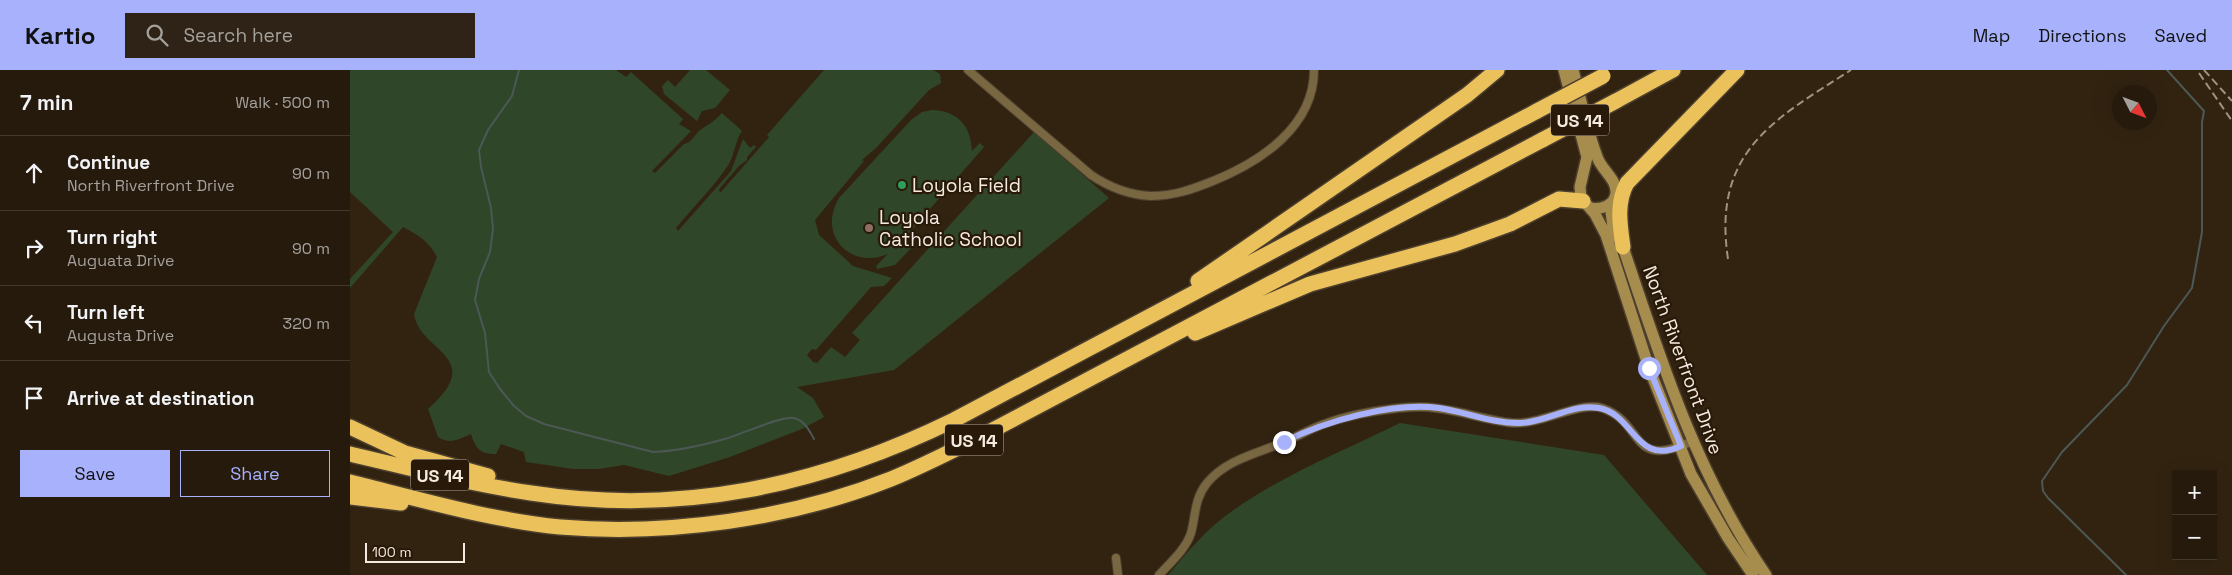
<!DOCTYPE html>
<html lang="en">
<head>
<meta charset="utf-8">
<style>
	:root { --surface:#261a0d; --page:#2e2316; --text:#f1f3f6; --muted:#a4a19d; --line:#42382e; --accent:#a7b1fc }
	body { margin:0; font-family:"Space Grotesk",sans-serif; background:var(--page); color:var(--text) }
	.controls { position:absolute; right:15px; bottom:15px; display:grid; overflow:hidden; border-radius:0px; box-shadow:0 5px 20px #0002 }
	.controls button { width:45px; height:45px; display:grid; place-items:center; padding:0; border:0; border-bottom:1px solid var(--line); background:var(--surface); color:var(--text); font:25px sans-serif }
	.compass { position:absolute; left:1762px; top:15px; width:45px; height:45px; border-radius:50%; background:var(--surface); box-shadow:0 5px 20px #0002; rotate:132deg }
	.scale { position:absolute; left:15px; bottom:12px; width:100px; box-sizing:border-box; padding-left:5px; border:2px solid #f4eadf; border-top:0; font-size:14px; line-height:18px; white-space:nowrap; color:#f4eadf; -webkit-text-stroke:4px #281908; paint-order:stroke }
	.stop { position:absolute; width:15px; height:15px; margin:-11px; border:4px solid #a7b1fc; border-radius:50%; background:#fff }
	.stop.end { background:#a7b1fc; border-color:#fff; box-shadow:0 1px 5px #0008 }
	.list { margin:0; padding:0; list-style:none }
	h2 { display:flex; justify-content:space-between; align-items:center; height:65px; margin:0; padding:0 20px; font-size:21px }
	h2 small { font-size:16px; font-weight:400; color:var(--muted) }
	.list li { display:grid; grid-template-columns:32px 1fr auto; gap:15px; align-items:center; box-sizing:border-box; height:75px; padding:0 20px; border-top:1px solid var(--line) }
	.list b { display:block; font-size:19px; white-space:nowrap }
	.list p { margin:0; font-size:16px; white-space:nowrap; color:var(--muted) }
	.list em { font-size:16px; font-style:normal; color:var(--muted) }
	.actions { display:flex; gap:10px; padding:15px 20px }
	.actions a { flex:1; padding:11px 0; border:1px solid var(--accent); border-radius:0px; text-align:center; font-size:18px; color:var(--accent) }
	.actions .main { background:var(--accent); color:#111 }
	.icon { flex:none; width:28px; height:28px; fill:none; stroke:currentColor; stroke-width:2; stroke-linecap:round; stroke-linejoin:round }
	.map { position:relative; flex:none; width:1882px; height:505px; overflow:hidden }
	header { display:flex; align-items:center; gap:30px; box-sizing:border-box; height:70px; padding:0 25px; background:var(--accent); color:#111 }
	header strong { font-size:24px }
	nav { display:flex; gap:28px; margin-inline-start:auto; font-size:18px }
	.search { width:350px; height:45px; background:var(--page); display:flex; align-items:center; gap:12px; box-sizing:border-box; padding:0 18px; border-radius:0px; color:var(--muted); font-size:19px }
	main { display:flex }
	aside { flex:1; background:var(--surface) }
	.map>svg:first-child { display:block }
	.green { fill:#304628 }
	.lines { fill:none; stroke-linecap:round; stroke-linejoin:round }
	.stream { stroke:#4c5856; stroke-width:2 }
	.street-casing { stroke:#4d3f2e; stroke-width:10 }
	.secondary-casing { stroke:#4d3f2e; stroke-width:14 }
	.highway-casing { stroke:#4d3f2e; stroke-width:18 }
	.street { stroke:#786741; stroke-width:8 }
	.secondary { stroke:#a68c4d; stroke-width:11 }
	.highway { stroke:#ebc15b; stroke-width:15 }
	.rail { stroke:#9e9283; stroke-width:2; stroke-dasharray:8 4; stroke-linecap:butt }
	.highway-bridge-casing { stroke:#4d3f2e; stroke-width:18; stroke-linecap:butt }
	.highway-bridge { stroke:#ebc15b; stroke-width:15 }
	.route { stroke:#a7b1fc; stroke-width:6 }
	.leisure-dot { fill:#2e9e5b; stroke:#281908; stroke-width:2 }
	.education-dot { fill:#8d6e63; stroke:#281908; stroke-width:2 }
	.labels { text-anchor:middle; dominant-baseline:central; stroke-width:4.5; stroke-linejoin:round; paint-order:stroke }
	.shield { fill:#281908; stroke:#b7ab9e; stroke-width:1 }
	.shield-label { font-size:18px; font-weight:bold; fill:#f4eadf }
	.poi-label { font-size:19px; fill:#f4eadf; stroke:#281908; text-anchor:start }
	.street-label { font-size:19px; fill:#f4eadf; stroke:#281908 }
</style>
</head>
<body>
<header>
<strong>Kartio</strong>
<div class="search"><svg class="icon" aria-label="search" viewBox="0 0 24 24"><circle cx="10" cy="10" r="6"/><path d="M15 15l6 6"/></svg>Search here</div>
<nav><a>Map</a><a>Directions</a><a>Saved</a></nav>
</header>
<main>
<aside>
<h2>7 min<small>Walk · 500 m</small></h2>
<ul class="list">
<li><svg class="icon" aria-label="ahead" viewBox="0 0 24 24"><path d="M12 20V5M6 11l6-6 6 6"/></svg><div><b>Continue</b><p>North Riverfront Drive</p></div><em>90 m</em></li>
<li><svg class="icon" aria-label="right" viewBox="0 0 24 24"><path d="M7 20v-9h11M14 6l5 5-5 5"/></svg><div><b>Turn right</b><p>Auguata Drive</p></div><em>90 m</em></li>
<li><svg class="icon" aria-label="left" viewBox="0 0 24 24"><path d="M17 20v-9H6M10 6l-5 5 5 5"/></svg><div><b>Turn left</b><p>Augusta Drive</p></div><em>320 m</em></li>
<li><svg class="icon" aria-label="arrive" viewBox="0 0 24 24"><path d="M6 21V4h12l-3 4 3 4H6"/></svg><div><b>Arrive at destination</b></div></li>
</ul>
<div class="actions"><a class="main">Save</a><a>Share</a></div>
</aside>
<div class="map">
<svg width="1882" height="505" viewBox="0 0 1882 505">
	<rect width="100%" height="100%" fill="#322311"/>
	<path class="green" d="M0 0H266L276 7 281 2 333 49 329 54 341 61 302 101 305 103 334 74C341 73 344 66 349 61 358 54 363 53 372 43L392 61C385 71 385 83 379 94 364 117 343 137 326 158L328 161 381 101 393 69 400 78 404 75 406 77 397 87V90L389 96 369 119 370 123 419 67 417 65 474 0H583L590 4 591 13 579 20 526 78 512 90 514 91 465 150 469 165 503 196 542 208 534 216 521 217 466 280 462 279 457 285 463 292 467 293 481 277 495 287 510 270 502 263 684 62 759 128 544 300 447 317 463 328 474 347 452 359 380 387 319 406 274 395 249 399H223L176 392 174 382 151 374 146 384C130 384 126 379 121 364 109 369 100 375 88 367L78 339C138 286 69 282 64 244L87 187C79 171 68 165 53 157L0 218V209L43 162 0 122Z
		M340 0H356L380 20 365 38 352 41 347 51 314 24 312 16 318 10 325 17Z
		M582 40C608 41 621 56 622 81L630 73 634 77 545 179 561 174 563 176 545 195 527 199 526 196 538 184C500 200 467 165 489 128L561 50 572 42Z
		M1050 353 1254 385 1357 505H818C835 485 853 463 874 447 927 407 991 382 1050 353Z"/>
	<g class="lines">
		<path class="stream" d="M169 0 162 26 138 60 129 80 131 97 141 138 143 159 140 182 129 209 125 230 135 263 139 302 150 319 164 336 176 346 194 354 303 382C328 381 354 375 378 368 392 364 433 345 444 348 455 351 459 360 464 369
			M1776 505 1698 428 1693 421 1692 411 1712 382 1777 315 1814 256 1842 218 1852 162V52L1854 41 1817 0"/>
		<defs>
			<path id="street" d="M618 0 741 105C759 117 779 125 801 126 824 126 843 119 863 111 910 92 964 57 964 0
				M766 488 768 505
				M809 505C820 493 836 479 841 463 846 445 844 429 857 413 876 390 905 384 932 373 947 367 961 358 977 353 1002 344 1047 336 1074 337 1104 338 1133 350 1163 353 1190 355 1230 331 1252 338 1296 353 1278 401 1343 371"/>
			<path id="secondary" d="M1214 0 1237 87 1230 117 1231 128 1245 144 1256 165 1299 298 1341 404 1378 468 1403 505
				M1223 0C1231 29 1237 61 1248 89 1253 101 1267 110 1266 123 1265 136 1250 140 1240 138
				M1260 134 1263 157 1273 177C1311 291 1347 405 1416 505"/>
			<path id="highway" d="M1266 31 1323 0
				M1273 177C1270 155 1266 133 1277 113L1387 0
				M848 211 1117 25 1147 0
				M845 263 960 214 1105 174 1160 154 1209 129 1233 131
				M0 357 55 383 138 406
				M0 384C60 398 120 414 181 423 331 446 469 416 604 350L1187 41
				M0 412C69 429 139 450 210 457 319 466 440 449 541 409 568 398 594 385 620 372L1194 69
				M0 427 51 433"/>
		</defs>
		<use href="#street" class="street-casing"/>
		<use href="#secondary" class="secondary-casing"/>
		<use href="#highway" class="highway-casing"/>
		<use href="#street" class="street"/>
		<use href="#secondary" class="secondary"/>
		<use href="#highway" class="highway"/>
		<path class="rail" d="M1854 0 1882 31
			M1849 3 1882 51
			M1378 189C1362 82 1423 50 1501 0"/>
		<defs>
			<path id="highway-bridge" d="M1187 41 1253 6
				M1194 69 1266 31"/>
		</defs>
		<use href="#highway-bridge" class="highway-bridge-casing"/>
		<use href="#highway-bridge" class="highway-bridge"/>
	</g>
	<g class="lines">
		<path class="route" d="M934 372C975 351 1042 332 1089 338 1116 342 1144 354 1171 353 1197 352 1223 333 1249 338 1284 344 1286 397 1331 376L1299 298"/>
	</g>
	<circle class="leisure-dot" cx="552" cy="115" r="5"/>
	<circle class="education-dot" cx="519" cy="158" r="5"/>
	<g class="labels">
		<g class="shield">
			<rect x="1201" y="34.5" width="58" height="31" rx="4"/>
			<rect x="595" y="354.5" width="58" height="31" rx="4"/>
			<rect x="61" y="389.5" width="58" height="31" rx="4"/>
		</g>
		<g class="shield-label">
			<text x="1230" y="50">US 14</text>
			<text x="624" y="370">US 14</text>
			<text x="90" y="405">US 14</text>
		</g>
		<g class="poi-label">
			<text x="562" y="115">Loyola Field</text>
			<text x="529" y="147">Loyola<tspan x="529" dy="22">Catholic School</tspan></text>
		</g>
		<g class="street-label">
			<text transform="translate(1333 290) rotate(70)">North Riverfront Drive</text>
		</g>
	</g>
</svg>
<div class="controls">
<button>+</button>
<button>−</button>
</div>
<svg class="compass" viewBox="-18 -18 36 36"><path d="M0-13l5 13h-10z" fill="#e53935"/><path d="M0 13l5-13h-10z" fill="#a4a19d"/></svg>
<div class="scale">100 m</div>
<div class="stop" style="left:1299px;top:298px"></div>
<div class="stop end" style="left:934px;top:372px"></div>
</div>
</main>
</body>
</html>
